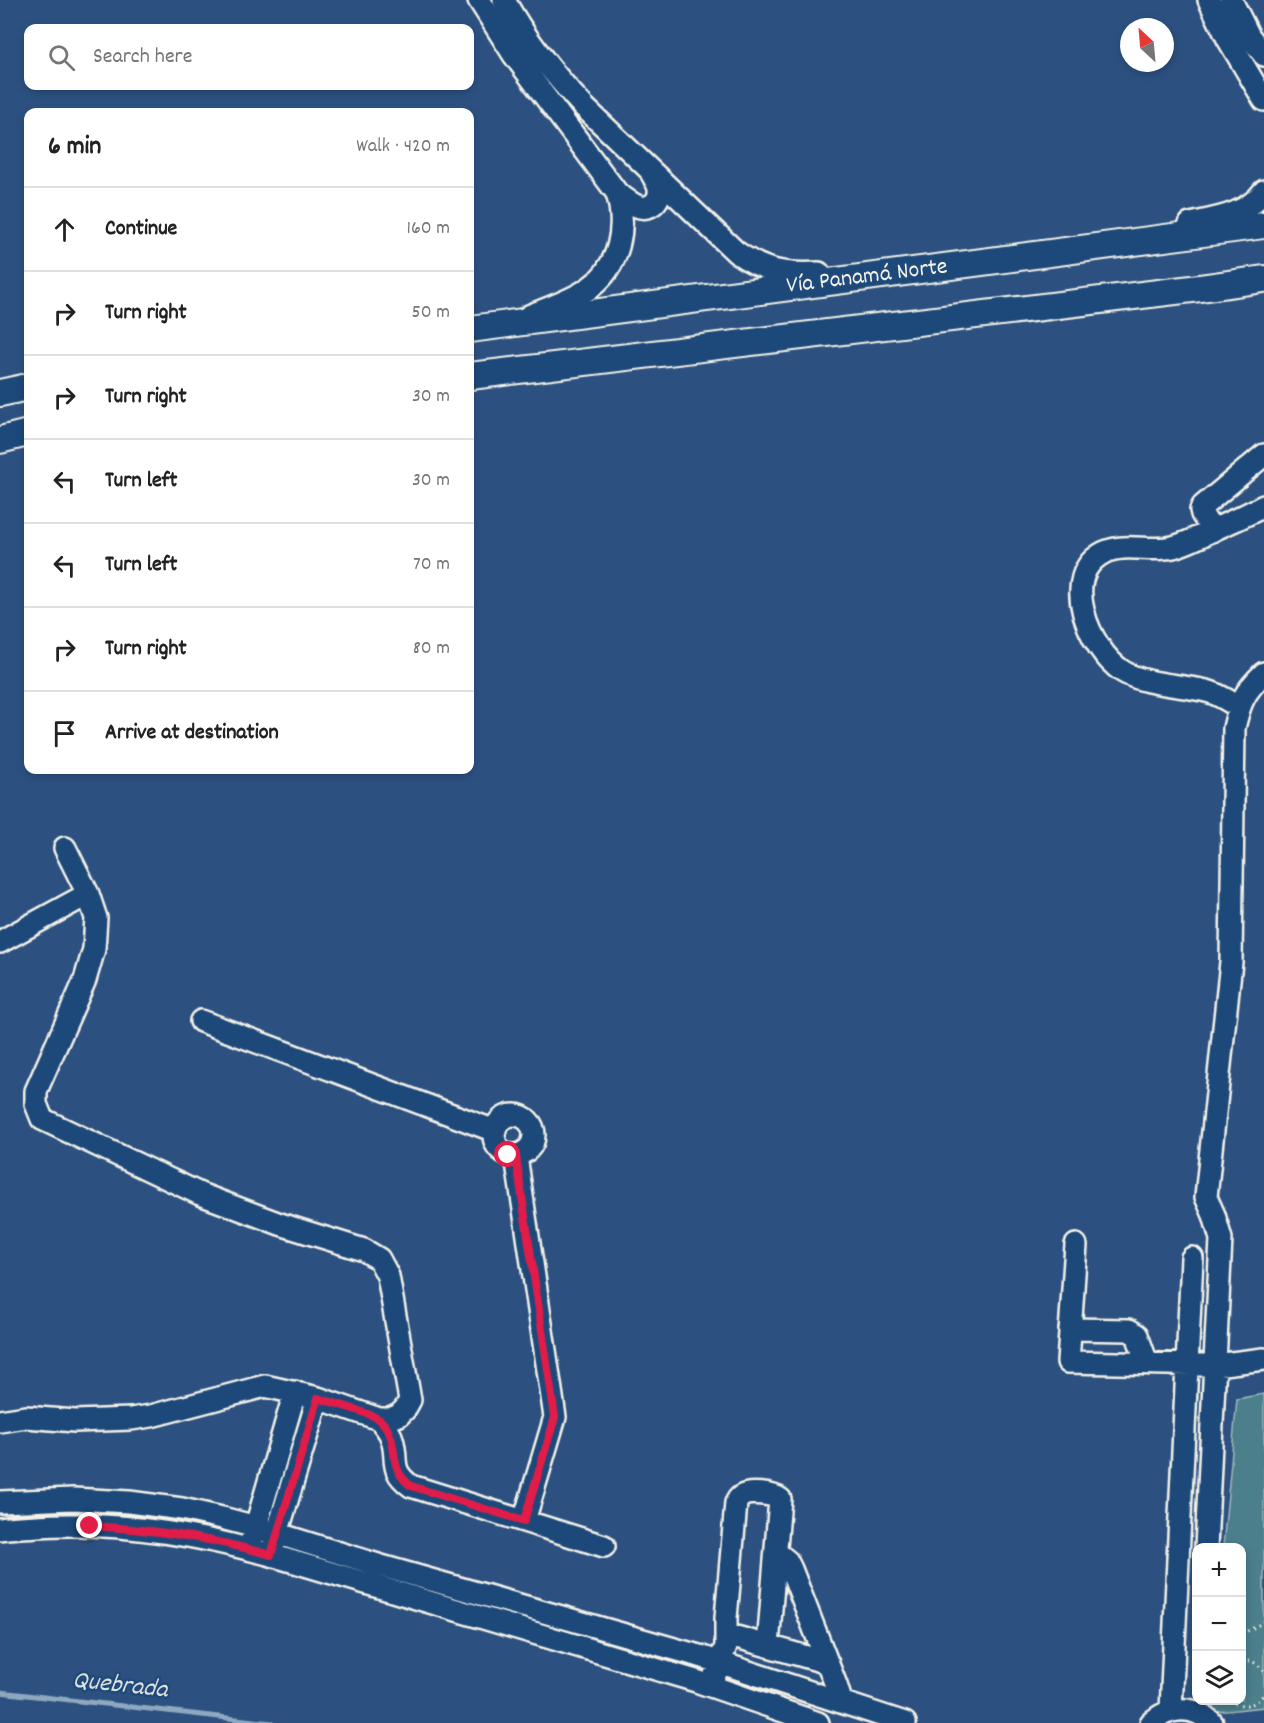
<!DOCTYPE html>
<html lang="en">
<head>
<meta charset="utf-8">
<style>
	:root { --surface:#fff; --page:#f6f6f6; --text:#222; --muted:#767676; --line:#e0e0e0 }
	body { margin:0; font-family:Dekko,sans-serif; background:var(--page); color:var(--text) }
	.controls { position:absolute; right:18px; bottom:18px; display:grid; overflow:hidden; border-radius:12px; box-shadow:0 3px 9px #0003 }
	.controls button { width:54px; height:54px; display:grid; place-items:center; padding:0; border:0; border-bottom:2px solid var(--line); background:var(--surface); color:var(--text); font:30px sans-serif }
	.compass { position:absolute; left:1120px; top:18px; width:54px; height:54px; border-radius:50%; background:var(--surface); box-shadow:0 3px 9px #0003; rotate:334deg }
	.stop { position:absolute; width:18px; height:18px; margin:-14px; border:4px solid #e11d48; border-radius:50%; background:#fff }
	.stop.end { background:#e11d48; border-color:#fff; box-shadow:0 2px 6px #0008 }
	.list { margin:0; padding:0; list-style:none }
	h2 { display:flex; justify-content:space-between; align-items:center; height:78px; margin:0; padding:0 24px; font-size:26px }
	h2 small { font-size:20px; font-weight:400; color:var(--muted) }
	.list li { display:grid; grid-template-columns:39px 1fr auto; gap:18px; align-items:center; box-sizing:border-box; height:84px; padding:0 24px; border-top:2px solid var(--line) }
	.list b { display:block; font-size:22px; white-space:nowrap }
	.list em { font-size:20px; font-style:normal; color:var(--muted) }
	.icon { flex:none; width:33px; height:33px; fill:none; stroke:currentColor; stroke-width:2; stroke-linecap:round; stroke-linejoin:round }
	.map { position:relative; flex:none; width:1264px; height:1723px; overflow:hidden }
	.search { position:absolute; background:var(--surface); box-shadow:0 3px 9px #0003; left:24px; top:24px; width:450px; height:66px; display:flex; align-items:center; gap:15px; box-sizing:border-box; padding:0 21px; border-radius:12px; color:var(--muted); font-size:22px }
	.panel { position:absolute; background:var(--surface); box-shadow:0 3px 9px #0003; left:24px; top:108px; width:450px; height:666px; border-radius:12px }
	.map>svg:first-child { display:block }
	.green { fill:#4c7f8c; stroke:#a0b8ba; stroke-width:1.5 }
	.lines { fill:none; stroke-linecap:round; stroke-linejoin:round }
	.stream { stroke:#8fa8c0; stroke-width:5 }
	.minor-casing { stroke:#f4f1e8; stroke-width:26 }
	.major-casing { stroke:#f4f1e8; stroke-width:30 }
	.path { stroke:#f4f1e8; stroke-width:3; stroke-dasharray:1.5 4.5; stroke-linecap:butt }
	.minor { stroke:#1f4a7a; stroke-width:21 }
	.major { stroke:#1f4a7a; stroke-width:26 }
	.route { stroke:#e11d48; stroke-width:8 }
	.labels { text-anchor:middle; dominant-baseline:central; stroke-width:5; stroke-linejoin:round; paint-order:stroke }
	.street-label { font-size:24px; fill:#f4f1e8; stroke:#1f4a7a }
	.water-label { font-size:26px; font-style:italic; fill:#dbdfde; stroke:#1f4a7a }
</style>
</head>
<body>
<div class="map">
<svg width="1264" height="1723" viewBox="0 0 1264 1723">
	<rect width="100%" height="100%" fill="#2c5181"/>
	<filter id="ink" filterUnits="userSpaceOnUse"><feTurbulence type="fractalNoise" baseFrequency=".0167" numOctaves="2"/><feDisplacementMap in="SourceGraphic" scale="12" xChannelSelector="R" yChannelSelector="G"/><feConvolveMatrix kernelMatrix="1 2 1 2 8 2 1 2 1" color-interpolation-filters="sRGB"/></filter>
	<g filter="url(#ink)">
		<path class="green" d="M1264 1394V1707L1208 1713 1209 1701 1242 1700V1548L1223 1547 1237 1399Z"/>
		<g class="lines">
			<path class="stream" d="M0 1692 272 1723"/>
			<defs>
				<path id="minor" d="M479 0 514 55 617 193C627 228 620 267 588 289 571 301 548 308 529 316
					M504 0C526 40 553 74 584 107L736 252C765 272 785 275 819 273
					M1209 0 1228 39 1264 100
					M1231 0 1249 36 1264 55
					M617 193C623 197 630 203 637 206 648 211 661 202 659 189 658 183 653 177 651 172
					M1190 224C1218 218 1246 215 1264 191
					M1212 531 1202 514 1201 510 1203 506 1264 455
					M1239 707C1230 702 1220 695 1210 692 1186 685 1143 685 1122 671 1090 650 1057 575 1105 552 1125 543 1151 552 1173 547 1188 543 1201 536 1215 529 1231 522 1248 514 1264 506
					M0 942 88 894
					M201 1021 495 1131
					M494 1135a20 20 0 1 1 40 0a20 20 0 1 1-40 0Z
					M516 1156 555 1417 524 1521
					M1076 1245 1068 1362 1215 1365 1264 1359
					M1070 1329 1129 1330 1137 1335 1147 1363
					M379 1419C384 1425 390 1431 392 1439 399 1461 388 1469 411 1486L604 1546
					M0 1421 26 1417 75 1421 131 1419 151 1416 265 1386 318 1398 379 1419H390L399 1415 405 1409 410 1400 388 1276 379 1259 364 1250 280 1224 200 1194 42 1119 36 1104V1091L85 980 94 949 96 918 88 894 65 848
					M0 1502 73 1499 129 1502 182 1509 222 1518 256 1527 378 1565 703 1657 905 1723
					M0 1529C12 1527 25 1527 37 1526 116 1521 195 1534 271 1555L696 1681 818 1723
					M252 1540 295 1392
					M273 1547 318 1398
					M1206 1548 1221 1239 1214 1215 1206 1197 1231 962 1234 728C1240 702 1244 692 1264 673
					M776 1552 787 1561 791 1569 836 1685 841 1701
					M726 1634 828 1663
					M715 1675 726 1646V1618L736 1503C738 1500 738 1498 742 1496 749 1491 773 1494 780 1499L768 1646
					M1171 1710 1192 1258
					M1151 1723C1169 1706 1194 1705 1212 1723"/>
				<path id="major" d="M470 329 1264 225
					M470 376 1200 288 1264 279
					M0 393 28 387
					M0 440 28 433"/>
			</defs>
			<use href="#minor" class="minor-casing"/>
			<use href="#major" class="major-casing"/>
			<path class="path" d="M1242 1634 1264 1622
				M1242 1661C1251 1659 1258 1664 1264 1671
				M1229 1700C1243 1708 1254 1707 1264 1694"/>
			<use href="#minor" class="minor"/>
			<use href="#major" class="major"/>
		</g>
	</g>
	<g class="lines" filter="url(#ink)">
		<path class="route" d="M90 1526C152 1529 211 1538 271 1555L318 1398C330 1402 374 1414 380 1420 403 1442 384 1466 411 1486L524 1521 555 1417 516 1156 508 1155"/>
	</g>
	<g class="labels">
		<g class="street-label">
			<text transform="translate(867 277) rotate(-7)">Vía Panamá Norte</text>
		</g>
		<g class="water-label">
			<text transform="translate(120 1686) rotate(6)">Quebrada</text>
		</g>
	</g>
</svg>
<div class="controls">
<button>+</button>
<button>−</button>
<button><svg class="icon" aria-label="layers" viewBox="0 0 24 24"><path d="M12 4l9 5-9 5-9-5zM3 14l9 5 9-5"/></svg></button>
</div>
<svg class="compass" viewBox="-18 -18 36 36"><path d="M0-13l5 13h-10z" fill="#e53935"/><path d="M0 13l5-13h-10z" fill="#767676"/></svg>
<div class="stop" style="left:508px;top:1155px"></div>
<div class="stop end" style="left:90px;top:1526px"></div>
<div class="search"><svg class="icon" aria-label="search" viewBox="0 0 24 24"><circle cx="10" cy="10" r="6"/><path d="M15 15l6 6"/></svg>Search here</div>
<section class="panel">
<h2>6 min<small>Walk · 420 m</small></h2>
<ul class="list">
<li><svg class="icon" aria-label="ahead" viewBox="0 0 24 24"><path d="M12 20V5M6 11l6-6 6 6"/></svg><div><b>Continue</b></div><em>160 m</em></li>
<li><svg class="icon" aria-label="right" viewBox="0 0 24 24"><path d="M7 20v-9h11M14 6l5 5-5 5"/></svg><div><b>Turn right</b></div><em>50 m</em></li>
<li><svg class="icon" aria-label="right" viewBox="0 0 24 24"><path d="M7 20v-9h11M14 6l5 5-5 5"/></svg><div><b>Turn right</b></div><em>30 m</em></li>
<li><svg class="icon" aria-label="left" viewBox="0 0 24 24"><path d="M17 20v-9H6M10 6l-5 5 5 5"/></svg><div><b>Turn left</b></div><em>30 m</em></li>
<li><svg class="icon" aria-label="left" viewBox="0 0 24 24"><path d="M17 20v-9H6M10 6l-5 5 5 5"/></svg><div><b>Turn left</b></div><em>70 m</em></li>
<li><svg class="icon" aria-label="right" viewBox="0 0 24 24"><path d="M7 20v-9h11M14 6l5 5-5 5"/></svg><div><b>Turn right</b></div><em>80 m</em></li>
<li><svg class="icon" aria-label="arrive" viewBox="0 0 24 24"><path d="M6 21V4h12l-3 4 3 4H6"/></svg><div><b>Arrive at destination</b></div></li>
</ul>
</section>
</div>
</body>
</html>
